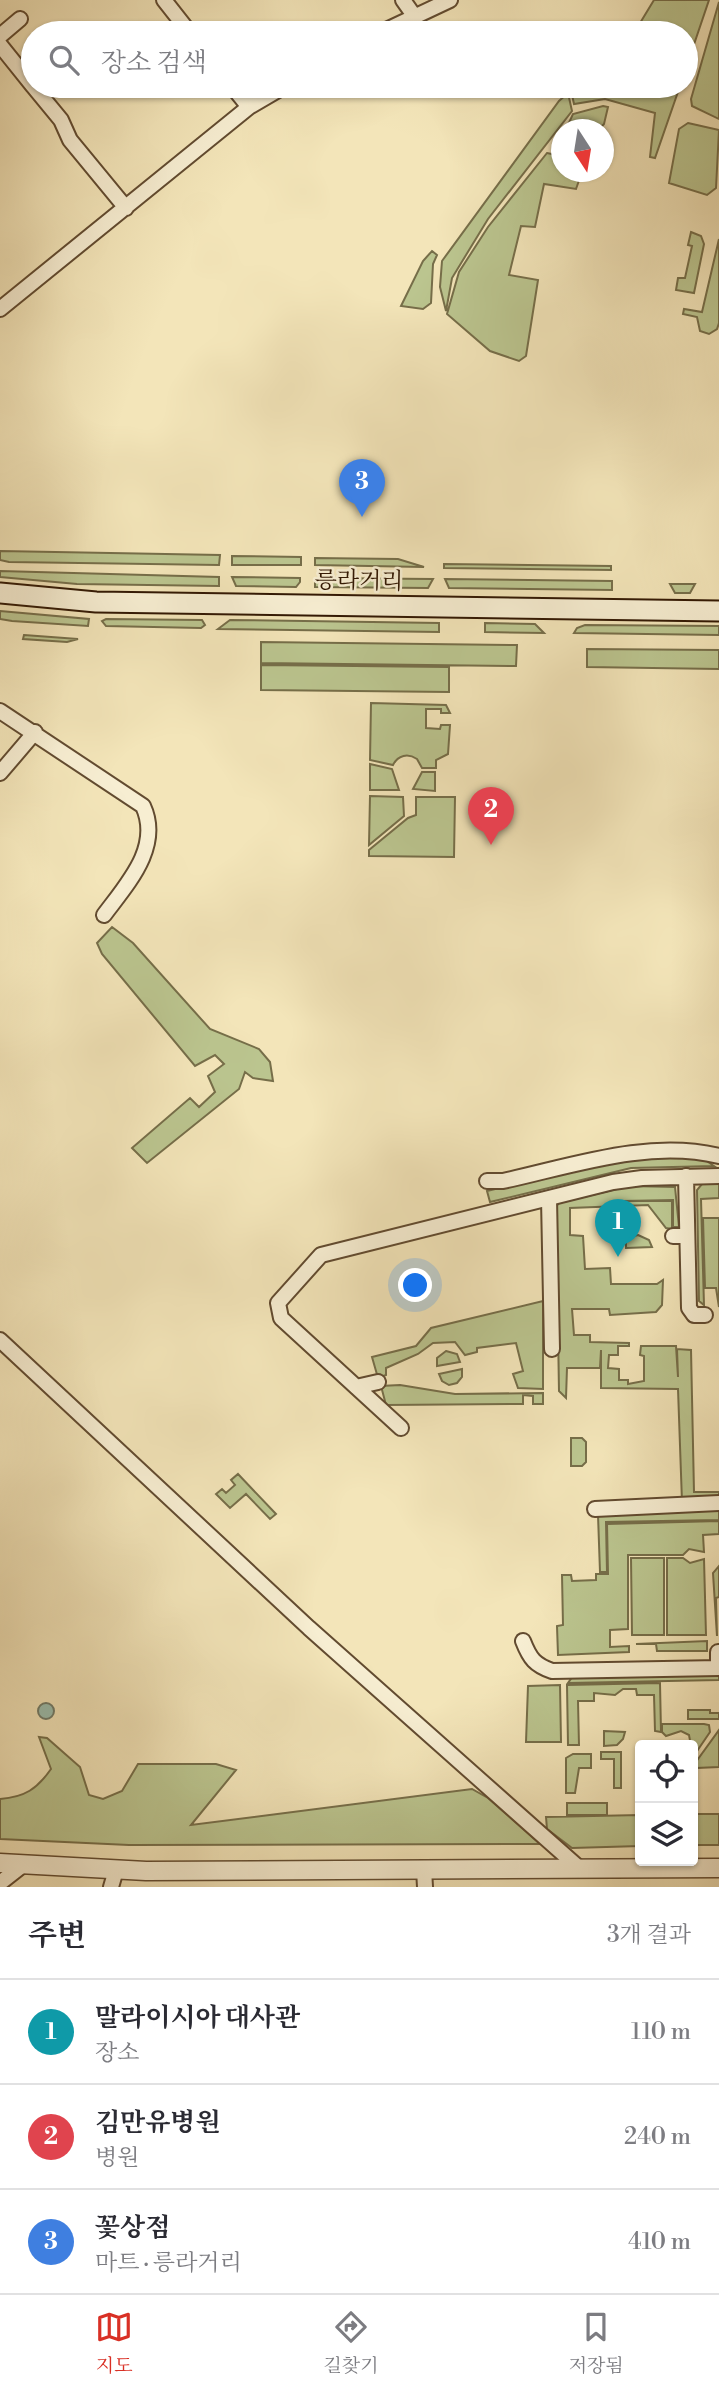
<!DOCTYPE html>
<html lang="ko">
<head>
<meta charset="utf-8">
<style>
	:root { --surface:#fff; --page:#f7f7f7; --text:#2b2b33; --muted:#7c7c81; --line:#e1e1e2; --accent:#d93025 }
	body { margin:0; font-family:"Libre Bodoni","Noto Serif KR",serif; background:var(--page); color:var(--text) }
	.controls { position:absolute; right:21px; bottom:21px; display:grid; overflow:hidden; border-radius:7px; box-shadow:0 2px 5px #0004 }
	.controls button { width:63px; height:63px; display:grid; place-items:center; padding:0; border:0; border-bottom:2px solid var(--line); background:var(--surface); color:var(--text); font:35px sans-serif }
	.compass { position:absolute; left:551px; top:119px; width:63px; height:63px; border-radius:50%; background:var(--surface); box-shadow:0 2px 5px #0004; rotate:168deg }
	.you { position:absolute; left:416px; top:1286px; width:24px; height:24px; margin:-18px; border:5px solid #fff; border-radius:50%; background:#1a73e8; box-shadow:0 0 0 10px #1a73e833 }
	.badge { display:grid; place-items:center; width:46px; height:46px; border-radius:50%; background:var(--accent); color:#fff; font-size:23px; font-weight:700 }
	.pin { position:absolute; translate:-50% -58px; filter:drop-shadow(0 2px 4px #0008) }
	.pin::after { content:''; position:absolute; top:37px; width:24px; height:21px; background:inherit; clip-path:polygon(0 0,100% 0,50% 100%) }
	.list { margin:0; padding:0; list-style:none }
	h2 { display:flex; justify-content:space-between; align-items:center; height:91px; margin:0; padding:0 28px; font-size:30px }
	h2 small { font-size:23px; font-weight:400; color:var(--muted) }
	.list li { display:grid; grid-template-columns:46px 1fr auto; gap:21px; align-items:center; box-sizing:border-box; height:105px; padding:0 28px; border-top:2px solid var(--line) }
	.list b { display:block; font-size:26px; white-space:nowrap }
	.list p { margin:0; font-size:23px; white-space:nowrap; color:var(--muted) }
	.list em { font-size:23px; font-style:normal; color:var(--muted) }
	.icon { flex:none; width:38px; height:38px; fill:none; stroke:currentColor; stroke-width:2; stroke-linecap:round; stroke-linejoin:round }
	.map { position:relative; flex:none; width:719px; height:1887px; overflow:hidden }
	.search { position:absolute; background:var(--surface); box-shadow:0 2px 5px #0004; left:21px; right:21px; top:21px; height:77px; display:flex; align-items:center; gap:18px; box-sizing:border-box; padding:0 24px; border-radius:38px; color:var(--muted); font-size:26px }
	.sheet { height:406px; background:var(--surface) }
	nav { display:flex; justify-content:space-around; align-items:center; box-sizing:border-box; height:98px; border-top:2px solid var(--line); background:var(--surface); font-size:19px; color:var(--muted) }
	nav a { display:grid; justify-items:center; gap:4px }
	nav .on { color:var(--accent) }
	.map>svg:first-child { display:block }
	.green { fill:#bbc58f; stroke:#766e49; stroke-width:2 }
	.water { fill:#9bbfaf; stroke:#717c6a; stroke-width:2 }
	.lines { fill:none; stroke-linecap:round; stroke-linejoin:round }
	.minor-casing { stroke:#624b30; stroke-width:18 }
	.tertiary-casing { stroke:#624b30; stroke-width:21 }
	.secondary-casing { stroke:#321803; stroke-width:23 }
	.minor { stroke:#f7eed2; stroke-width:14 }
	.tertiary { stroke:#f7eed2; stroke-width:18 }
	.secondary { stroke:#f7eed2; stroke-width:19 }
	.labels { text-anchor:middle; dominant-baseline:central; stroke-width:5; stroke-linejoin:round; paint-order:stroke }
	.street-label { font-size:23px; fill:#321803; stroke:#f7eed2 }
</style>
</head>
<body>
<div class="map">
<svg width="719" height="1887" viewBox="0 0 719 1887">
	<rect width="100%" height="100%" fill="#f3e5b9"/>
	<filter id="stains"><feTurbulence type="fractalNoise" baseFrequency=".00286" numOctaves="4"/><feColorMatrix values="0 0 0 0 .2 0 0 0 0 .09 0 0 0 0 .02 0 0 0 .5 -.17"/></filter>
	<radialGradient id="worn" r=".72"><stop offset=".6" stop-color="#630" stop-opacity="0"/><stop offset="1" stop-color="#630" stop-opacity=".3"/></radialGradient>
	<path class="green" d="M654 0H709L686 68V33H634Z
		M719 2V119L692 106 691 99Z
		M580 86H680L655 158 650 157 655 113 605 99 574 104 571 90Z
		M568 93 572 111 488 219 452 278 446 311 440 287 442 261 559 101Z
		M603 106 608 107 604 124 599 129H566L573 114Z
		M688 123 719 130 716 188 707 195 669 183 679 129Z
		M547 153 561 156 562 172H582L576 189 544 184 535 227 521 226 509 275 538 280 526 356 519 361 490 351 447 314 459 272 488 227Z
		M691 232 701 236 704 244 694 293 676 290 678 278H685L692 246 688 245Z
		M719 239V323L717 329 709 334 700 331 697 317 683 314 684 309 702 312Z
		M432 251 437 255 433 264 431 303 423 309 401 306 423 261Z
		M0 551 220 555 219 565 9 562 0 560Z
		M232 556 301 557V565H232Z
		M315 558 398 559 424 567 315 565Z
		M444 564 611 566V570L444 568Z
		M0 571 219 577V586L77 584 0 577Z
		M232 577 300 578V582L296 587 236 586Z
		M315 578 433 579 428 588 315 587Z
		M445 579 612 581V590L449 588Z
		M670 584H695L690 593H675Z
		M0 611 89 619 88 626 12 621 0 619Z
		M106 619 202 620 205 625 201 628 106 626 102 621Z
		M230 620 439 623V632L218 629Z
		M485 623 535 624 544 633 485 632Z
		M585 625 719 626V635L574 633 577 628Z
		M24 635 78 639 67 642 23 639Z
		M261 642 517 645 516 666 261 663Z
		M587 649 719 650V669L587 667Z
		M261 665 449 667V692L261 690Z
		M371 703 446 705 450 713H441V709H426V728L440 729 441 725H450L448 754 436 760V768H422L417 759C408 753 398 755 393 765L370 760Z
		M370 764 392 769 399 790H370Z
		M422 772H435V791L413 789Z
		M370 796 403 797 404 816 369 845Z
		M416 797H455L454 857 369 856V850L408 818 416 815Z
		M112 927 133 943 210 1029 259 1049 270 1062 273 1081 253 1078 245 1072 239 1089 147 1163 132 1148 190 1098 199 1107 215 1092 208 1076 224 1064 215 1055 195 1066 102 954 97 943Z
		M698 1155 714 1166 631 1168 490 1202 487 1191 634 1156Z
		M719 1183V1198L701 1199 704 1305 699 1301 697 1190 702 1184Z
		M629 1186 675 1187 679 1227H673V1200L623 1201H672V1229L666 1228 648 1205 570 1208V1235L583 1236 585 1269 610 1268 611 1284H657L663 1280 662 1305 656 1312 610 1315 609 1309H572L574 1335H590V1342L629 1343V1346H618V1355H609L608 1368 619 1369V1380H628V1384L644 1381V1356L640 1355 641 1346H676L678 1377 677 1349 691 1350 694 1492H719V1500L682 1502 678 1389 601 1388V1350L600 1368H567L566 1398 559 1391 556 1207 559 1203Z
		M703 1218H719V1307L716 1288H705Z
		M638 1235 649 1240 652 1247 626 1248V1238Z
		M543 1301V1389L518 1388 513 1374 523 1371 516 1343 477 1348V1352L465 1355 455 1342 433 1343 418 1354 386 1368V1375L378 1378 372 1357 416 1346 431 1328Z
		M446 1351 457 1354 460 1362 437 1366V1358Z
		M462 1369V1377L457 1383 449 1385 442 1381 439 1374Z
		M400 1385 455 1394 543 1393V1404H533V1396L523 1395V1404L386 1405 381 1386Z
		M571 1438H582L586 1442V1462L582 1466H571Z
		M238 1474 276 1514 270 1519 246 1494 230 1508 216 1494 222 1489 226 1493 235 1485 231 1480Z
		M719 1510V1520L606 1522 607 1572H600L598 1515Z
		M719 1521V1534L703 1535 704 1552 689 1549 683 1555H628V1629L610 1630V1647L629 1646V1652L558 1655 557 1626 563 1625 562 1575H571L572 1581 596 1580V1574H608L607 1524Z
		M631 1558H664V1635H632Z
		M667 1558H683L690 1563 704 1559 706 1635H667Z
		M719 1566V1597L716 1598 717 1636 713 1573Z
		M707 1641V1651H657L656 1644H636Z
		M719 1672V1680L568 1683 573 1676Z
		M660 1683 661 1732 655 1731 654 1695H637L636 1689H623L615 1695 594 1693V1701H578L579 1745H568L567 1685Z
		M560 1685 561 1742H526L528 1686Z
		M688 1710H710V1713H719V1719H688Z
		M662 1724H704L709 1725 710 1732 693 1757 689 1735 681 1731 666 1736 662 1732Z
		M719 1730V1767L697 1768 693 1803V1766Z
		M604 1731 625 1732 623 1739 617 1745 604 1746Z
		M39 1737 47 1738 80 1767 89 1795 103 1799 122 1791 138 1764H216L236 1770 191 1825 472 1789 488 1798 540 1844 129 1845 0 1839V1799C25 1797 37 1789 51 1769Z
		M601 1752H621V1788H614V1759H601Z
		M573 1754H591V1768H579L575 1793H566V1758Z
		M567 1803H607V1815H567Z
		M693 1814H719V1845H693Z
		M640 1815V1846L572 1848 547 1829 546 1817Z"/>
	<path class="water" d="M38 1711a8 8 0 1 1 16 0a8 8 0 1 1-16 0Z"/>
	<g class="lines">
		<defs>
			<path id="minor" d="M164 0 190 33
				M403 0 415 17
				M380 33 450 0
				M0 36 20 19
				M0 45 33 86
				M33 86 61 120 70 140 126 208
				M232 86 249 107
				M0 309 249 107 285 86
				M0 711 143 806C162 847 127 884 104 915
				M0 773 35 732
				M686 1176 689 1308 694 1315H705
				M487 1181H503C572 1166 648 1139 719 1156
				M549 1199 552 1349
				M673 1236H687
				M0 1340 309 1628 578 1867
				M356 1387 378 1382
				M401 1428 281 1318 278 1303 321 1255 613 1182 642 1178 719 1176
				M595 1509 719 1503
				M523 1641C530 1659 535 1665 552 1671L719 1668
				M718 1652V1668
				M424 1869 425 1887
				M0 1883 23 1865
				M111 1887 116 1870"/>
			<path id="tertiary" d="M0 1863 146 1871 719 1868"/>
			<path id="secondary" d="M0 593 96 602 719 611"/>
		</defs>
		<use href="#minor" class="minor-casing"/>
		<use href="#tertiary" class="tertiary-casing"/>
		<use href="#secondary" class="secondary-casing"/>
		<use href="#minor" class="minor"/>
		<use href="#tertiary" class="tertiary"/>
		<use href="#secondary" class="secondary"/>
	</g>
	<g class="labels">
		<g class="street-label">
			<text transform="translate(359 581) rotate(1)">릉라거리</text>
		</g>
	</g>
	<rect width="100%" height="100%" filter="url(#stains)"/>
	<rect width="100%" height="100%" fill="url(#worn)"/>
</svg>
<div class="controls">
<button><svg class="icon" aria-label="locate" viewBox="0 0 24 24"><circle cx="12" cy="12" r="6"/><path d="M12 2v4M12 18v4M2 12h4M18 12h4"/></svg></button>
<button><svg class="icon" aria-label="layers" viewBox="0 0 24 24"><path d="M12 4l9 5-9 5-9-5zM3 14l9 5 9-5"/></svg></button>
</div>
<svg class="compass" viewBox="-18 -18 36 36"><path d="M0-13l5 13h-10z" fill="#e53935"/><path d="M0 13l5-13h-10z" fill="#7c7c81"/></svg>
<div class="you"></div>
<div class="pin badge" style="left:618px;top:1257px;background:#0f9aa8">1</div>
<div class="pin badge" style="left:491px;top:845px;background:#e0444e">2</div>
<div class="pin badge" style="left:362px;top:517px;background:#3f7fe0">3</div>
<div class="search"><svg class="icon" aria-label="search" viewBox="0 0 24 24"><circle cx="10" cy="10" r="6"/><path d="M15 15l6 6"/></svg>장소 검색</div>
</div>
<section class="sheet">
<h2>주변<small>3개 결과</small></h2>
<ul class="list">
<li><span class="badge" style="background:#0f9aa8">1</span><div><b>말라이시아 대사관</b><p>장소</p></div><em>110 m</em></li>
<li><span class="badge" style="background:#e0444e">2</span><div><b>김만유병원</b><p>병원</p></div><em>240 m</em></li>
<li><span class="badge" style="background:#3f7fe0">3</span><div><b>꽃상점</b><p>마트 · 릉라거리</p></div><em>410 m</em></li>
</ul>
</section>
<nav>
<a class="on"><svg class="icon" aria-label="map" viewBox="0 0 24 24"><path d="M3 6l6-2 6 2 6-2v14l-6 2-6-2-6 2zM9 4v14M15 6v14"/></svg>지도</a>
<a><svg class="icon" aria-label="directions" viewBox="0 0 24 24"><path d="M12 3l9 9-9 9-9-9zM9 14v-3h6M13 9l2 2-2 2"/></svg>길찾기</a>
<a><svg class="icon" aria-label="saved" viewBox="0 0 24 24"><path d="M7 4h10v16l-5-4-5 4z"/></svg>저장됨</a>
</nav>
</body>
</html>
